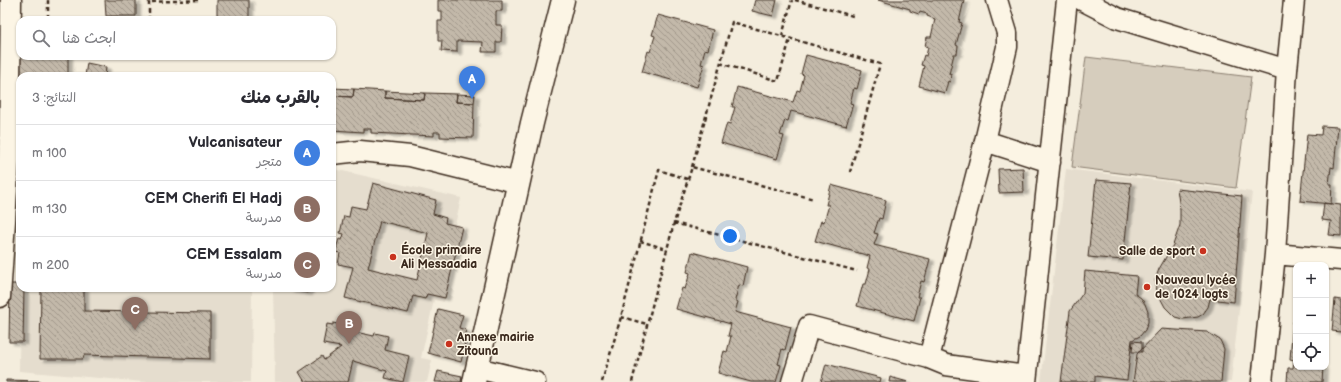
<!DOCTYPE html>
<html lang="ar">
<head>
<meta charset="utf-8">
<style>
	:root { --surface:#fff; --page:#f7f7f7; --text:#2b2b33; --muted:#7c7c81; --line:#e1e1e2; --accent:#c8321e }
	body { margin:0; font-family:"Balsamiq Sans","Playpen Sans Arabic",sans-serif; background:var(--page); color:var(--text); direction:rtl }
	.controls { position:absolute; right:12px; bottom:12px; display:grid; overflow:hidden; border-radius:8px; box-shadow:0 1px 3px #0004 }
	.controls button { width:36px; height:36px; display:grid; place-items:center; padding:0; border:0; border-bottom:1px solid var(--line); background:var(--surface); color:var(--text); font:20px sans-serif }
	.you { position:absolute; left:730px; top:236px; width:14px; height:14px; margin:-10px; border:3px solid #fff; border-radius:50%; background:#1a73e8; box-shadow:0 0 0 6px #1a73e833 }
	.badge { display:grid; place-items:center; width:26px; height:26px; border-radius:50%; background:var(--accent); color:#fff; font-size:13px; font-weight:700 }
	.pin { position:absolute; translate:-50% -33px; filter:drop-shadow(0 1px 2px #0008) }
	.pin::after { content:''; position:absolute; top:21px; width:14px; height:12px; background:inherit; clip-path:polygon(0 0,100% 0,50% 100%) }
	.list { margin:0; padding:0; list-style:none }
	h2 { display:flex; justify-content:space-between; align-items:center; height:52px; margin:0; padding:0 16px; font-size:17px }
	h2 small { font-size:13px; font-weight:400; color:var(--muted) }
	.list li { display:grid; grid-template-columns:26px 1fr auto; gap:12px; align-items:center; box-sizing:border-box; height:56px; padding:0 16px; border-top:1px solid var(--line) }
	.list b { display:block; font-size:15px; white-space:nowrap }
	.list p { margin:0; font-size:13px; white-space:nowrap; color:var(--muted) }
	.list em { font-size:13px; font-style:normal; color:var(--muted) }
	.icon { flex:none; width:22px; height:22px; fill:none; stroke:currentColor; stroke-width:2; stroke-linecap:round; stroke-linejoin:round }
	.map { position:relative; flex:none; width:1341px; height:382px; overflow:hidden; direction:ltr }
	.search { position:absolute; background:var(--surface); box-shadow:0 1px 3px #0004; left:16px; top:16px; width:320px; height:44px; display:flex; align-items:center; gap:10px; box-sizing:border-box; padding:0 14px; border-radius:12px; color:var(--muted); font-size:15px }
	.panel { position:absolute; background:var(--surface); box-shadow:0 1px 3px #0004; left:16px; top:72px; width:320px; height:220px; border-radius:12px; direction:rtl }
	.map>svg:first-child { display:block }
	.built { fill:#e5ddce }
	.green { fill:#d6cdbd; stroke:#887c6e }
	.building { fill:url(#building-back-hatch); stroke:#3b2a1e; fill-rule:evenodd; filter:url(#shadow) }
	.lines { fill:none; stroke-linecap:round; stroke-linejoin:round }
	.street-casing { stroke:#3b2a1e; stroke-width:23 }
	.secondary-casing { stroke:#3b2a1e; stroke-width:25 }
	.path { stroke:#3b2a1e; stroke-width:2.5; stroke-dasharray:4 3; stroke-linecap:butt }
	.street { stroke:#fcf5e5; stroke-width:20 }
	.secondary { stroke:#fcf5e5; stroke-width:22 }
	.poi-dot { fill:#c8321e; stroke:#fcf5e5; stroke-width:1.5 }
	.labels { text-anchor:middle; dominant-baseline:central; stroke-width:3; stroke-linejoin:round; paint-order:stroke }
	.poi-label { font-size:12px; font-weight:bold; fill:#3b2a1e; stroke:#fcf5e5; text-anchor:start }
</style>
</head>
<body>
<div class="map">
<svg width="1341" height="382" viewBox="0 0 1341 382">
	<defs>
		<pattern id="building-back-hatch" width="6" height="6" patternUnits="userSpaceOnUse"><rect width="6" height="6" fill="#c3b9aa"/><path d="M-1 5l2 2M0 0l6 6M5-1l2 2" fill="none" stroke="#a0978a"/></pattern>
		<filter id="shadow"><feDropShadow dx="4.5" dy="2.5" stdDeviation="1" flood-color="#0004"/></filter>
	</defs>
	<rect width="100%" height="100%" fill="#f4eddd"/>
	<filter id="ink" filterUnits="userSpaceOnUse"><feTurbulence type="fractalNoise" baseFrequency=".025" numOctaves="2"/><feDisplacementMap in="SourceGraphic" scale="8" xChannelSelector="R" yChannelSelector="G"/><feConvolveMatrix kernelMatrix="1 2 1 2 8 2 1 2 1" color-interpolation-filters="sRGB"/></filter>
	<g filter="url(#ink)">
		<path class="built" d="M334 169 461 198 455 225 462 227 445 298 444 302 434 300 421 358 432 360 427 382H275L273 288H332V178Z
			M1066 169 1252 192 1231 382H1041Z
			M20 288H252L251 382H145L19 371Z"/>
		<path class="green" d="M1086 57 1251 77 1236 188 1072 167Z"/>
		<path class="building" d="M105 0H136V16H106Z
			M217 0H249V18L217 17Z
			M438 0H502V11H496V25H502L501 42H496V52H482L483 42 457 41V52L441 51 442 41H438V21H442V11H438Z
			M755 0H777L773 16 752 11Z
			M878 0H964L959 22 962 23 956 45 958 46 957 54H954L949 74H951L950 82 948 81 945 93 919 86 924 66 921 65 924 55 926 56 928 47 925 46 927 37H931L935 19 927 16V14L920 12 919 14 910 11V9Z
			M658 15 713 30 708 50 705 49 701 64 704 65 697 87 642 72 648 51 650 52 655 36 652 35Z
			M806 55 862 70 857 89 854 88 850 103 853 104 846 126 791 111 788 121 785 120 780 135 784 136 777 159 721 143 727 123 730 124 735 107H732L737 87 793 102 797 90 800 91 804 75 801 74Z
			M20 56H68V76H20Z
			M87 63 106 67 105 76H85Z
			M332 88 354 89 353 97 332 96Z
			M354 89 385 91V98L424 100 425 93 457 94 456 102 474 103 473 138 440 137V132H434V136L371 133V129H363V132L332 130V96L353 97Z
			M385 91 425 93 424 100 385 98Z
			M457 94 475 95 474 103 456 102Z
			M1322 126 1338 127 1334 168 1331 167 1329 184H1332L1331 204 1300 201 1307 134 1321 135Z
			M1023 168 1024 192 999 193 998 169Z
			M1096 180 1131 183 1123 260 1088 257Z
			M373 183 436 200 433 214 446 218 445 223 462 227 445 298 427 294 425 299 413 296 408 313 345 298 353 267 338 264 340 253 335 252 339 239 342 240 344 234 340 233 344 216 349 217 351 206 366 209ZM380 221 428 233 417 280 368 268Z
			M831 185 886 200 882 219 879 218 874 233 878 234 874 245 930 259 924 282 921 281 917 297H920L914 321 857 306 863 284H866L870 269 867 268 870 256 815 241 821 221 824 222 829 205H826Z
			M1177 189 1242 196 1234 302 1210 299 1208 307 1203 314 1198 317 1183 319 1175 317 1165 307 1157 292 1155 280 1159 269 1173 245 1180 225V209Z
			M1324 203 1341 205V236L1329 235 1331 221 1322 220Z
			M692 252 747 267 743 286 739 285 735 300 738 302 735 312 791 327 785 350 782 349 778 364 781 365 776 382H751L718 373 724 351 727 352 731 336H728L731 324 676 309 682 288 685 289 690 273 687 272Z
			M1085 271 1137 276 1135 294 1141 298 1145 304 1148 312V322L1145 330 1140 336 1132 340 1127 380 1095 376V382H1061L1070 311 1083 293Z
			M10 284H20V288H24L23 342H9Z
			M41 288H84V311L210 313V359L84 355 83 359H40Z
			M290 288H309L308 293 289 290Z
			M1335 299 1341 300V332L1332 331Z
			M438 309 463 315 459 328 466 330 463 341 465 345 461 362 428 353Z
			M1293 322H1296V367H1323L1322 382H1287L1288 368H1293L1294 360 1290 359Z
			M333 323 347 326 346 330 374 336 375 333 388 336 385 350 409 356 403 382 385 378 387 371 353 361 348 382H305L299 372 322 356 324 360 341 347 323 344 327 324 333 325Z
			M1161 329 1207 332 1220 340 1224 349 1221 382H1133L1137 354Z
			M1133 341 1142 342V352H1132Z
			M826 364 881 378 880 382H821Z
			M438 371 462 376 461 382H435Z
			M890 377 908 382H889Z
			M6 380 41 381V382H6Z"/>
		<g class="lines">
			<defs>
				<path id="street" d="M1082 0 1117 18 1287 70 1275 254 1262 382
					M1287 70 1294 0
					M985 141 1050 162
					M332 154 360 151 410 156 519 183
					M1275 254 1341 260
					M0 297 9 161 11 0
					M929 358 985 141 1007 47V33L997 0
					M477 368 535 382
					M792 382 809 326 929 358 946 365 1026 376
					M1026 382 1067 0"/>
				<path id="secondary" d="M474 382 532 123 563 0"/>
			</defs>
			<use href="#street" class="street-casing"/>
			<use href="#secondary" class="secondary-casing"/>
			<path class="path" d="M48 0V20
				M795 0 853 16
				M149 20V2L201 0
				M782 36 792 0
				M720 63 778 81 790 39
				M692 167 732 22 880 64 850 172
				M674 223 857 271
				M640 241 667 249
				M621 317 647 324
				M602 382 621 317 659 170 687 179
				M632 382 674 223 692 167 814 199"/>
			<use href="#street" class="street"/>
			<use href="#secondary" class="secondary"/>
		</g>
	</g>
	<g class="poi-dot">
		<circle cx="1203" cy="251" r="4"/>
		<circle cx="393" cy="257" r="4"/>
		<circle cx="1147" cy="287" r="4"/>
		<circle cx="449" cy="344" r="4"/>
	</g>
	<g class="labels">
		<g class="poi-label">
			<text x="401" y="250">École primaire<tspan x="401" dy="14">Ali Messaadia</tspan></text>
			<text x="1195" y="251" text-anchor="end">Salle de sport</text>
			<text x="1155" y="280">Nouveau lycée<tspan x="1155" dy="14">de 1024 logts</tspan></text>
			<text x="457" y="337">Annexe mairie<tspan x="457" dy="14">Zitouna</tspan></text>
		</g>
	</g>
</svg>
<div class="controls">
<button>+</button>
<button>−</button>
<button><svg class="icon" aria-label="locate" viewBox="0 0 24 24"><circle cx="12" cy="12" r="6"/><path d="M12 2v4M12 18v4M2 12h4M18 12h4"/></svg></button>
</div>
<div class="you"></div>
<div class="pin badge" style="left:472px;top:99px;background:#3f7fe0">A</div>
<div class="pin badge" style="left:349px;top:344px;background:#8d6e63">B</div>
<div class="pin badge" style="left:135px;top:330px;background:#8d6e63">C</div>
<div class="search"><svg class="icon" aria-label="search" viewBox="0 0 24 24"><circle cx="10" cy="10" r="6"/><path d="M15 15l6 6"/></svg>ابحث هنا</div>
<section class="panel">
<h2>بالقرب منك<small>النتائج: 3</small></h2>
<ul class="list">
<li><span class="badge" style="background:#3f7fe0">A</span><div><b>Vulcanisateur</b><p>متجر</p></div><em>100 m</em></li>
<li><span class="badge" style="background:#8d6e63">B</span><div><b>CEM Cherifi El Hadj</b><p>مدرسة</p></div><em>130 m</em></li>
<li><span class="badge" style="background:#8d6e63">C</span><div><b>CEM Essalam</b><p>مدرسة</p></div><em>200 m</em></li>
</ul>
</section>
</div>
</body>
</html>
